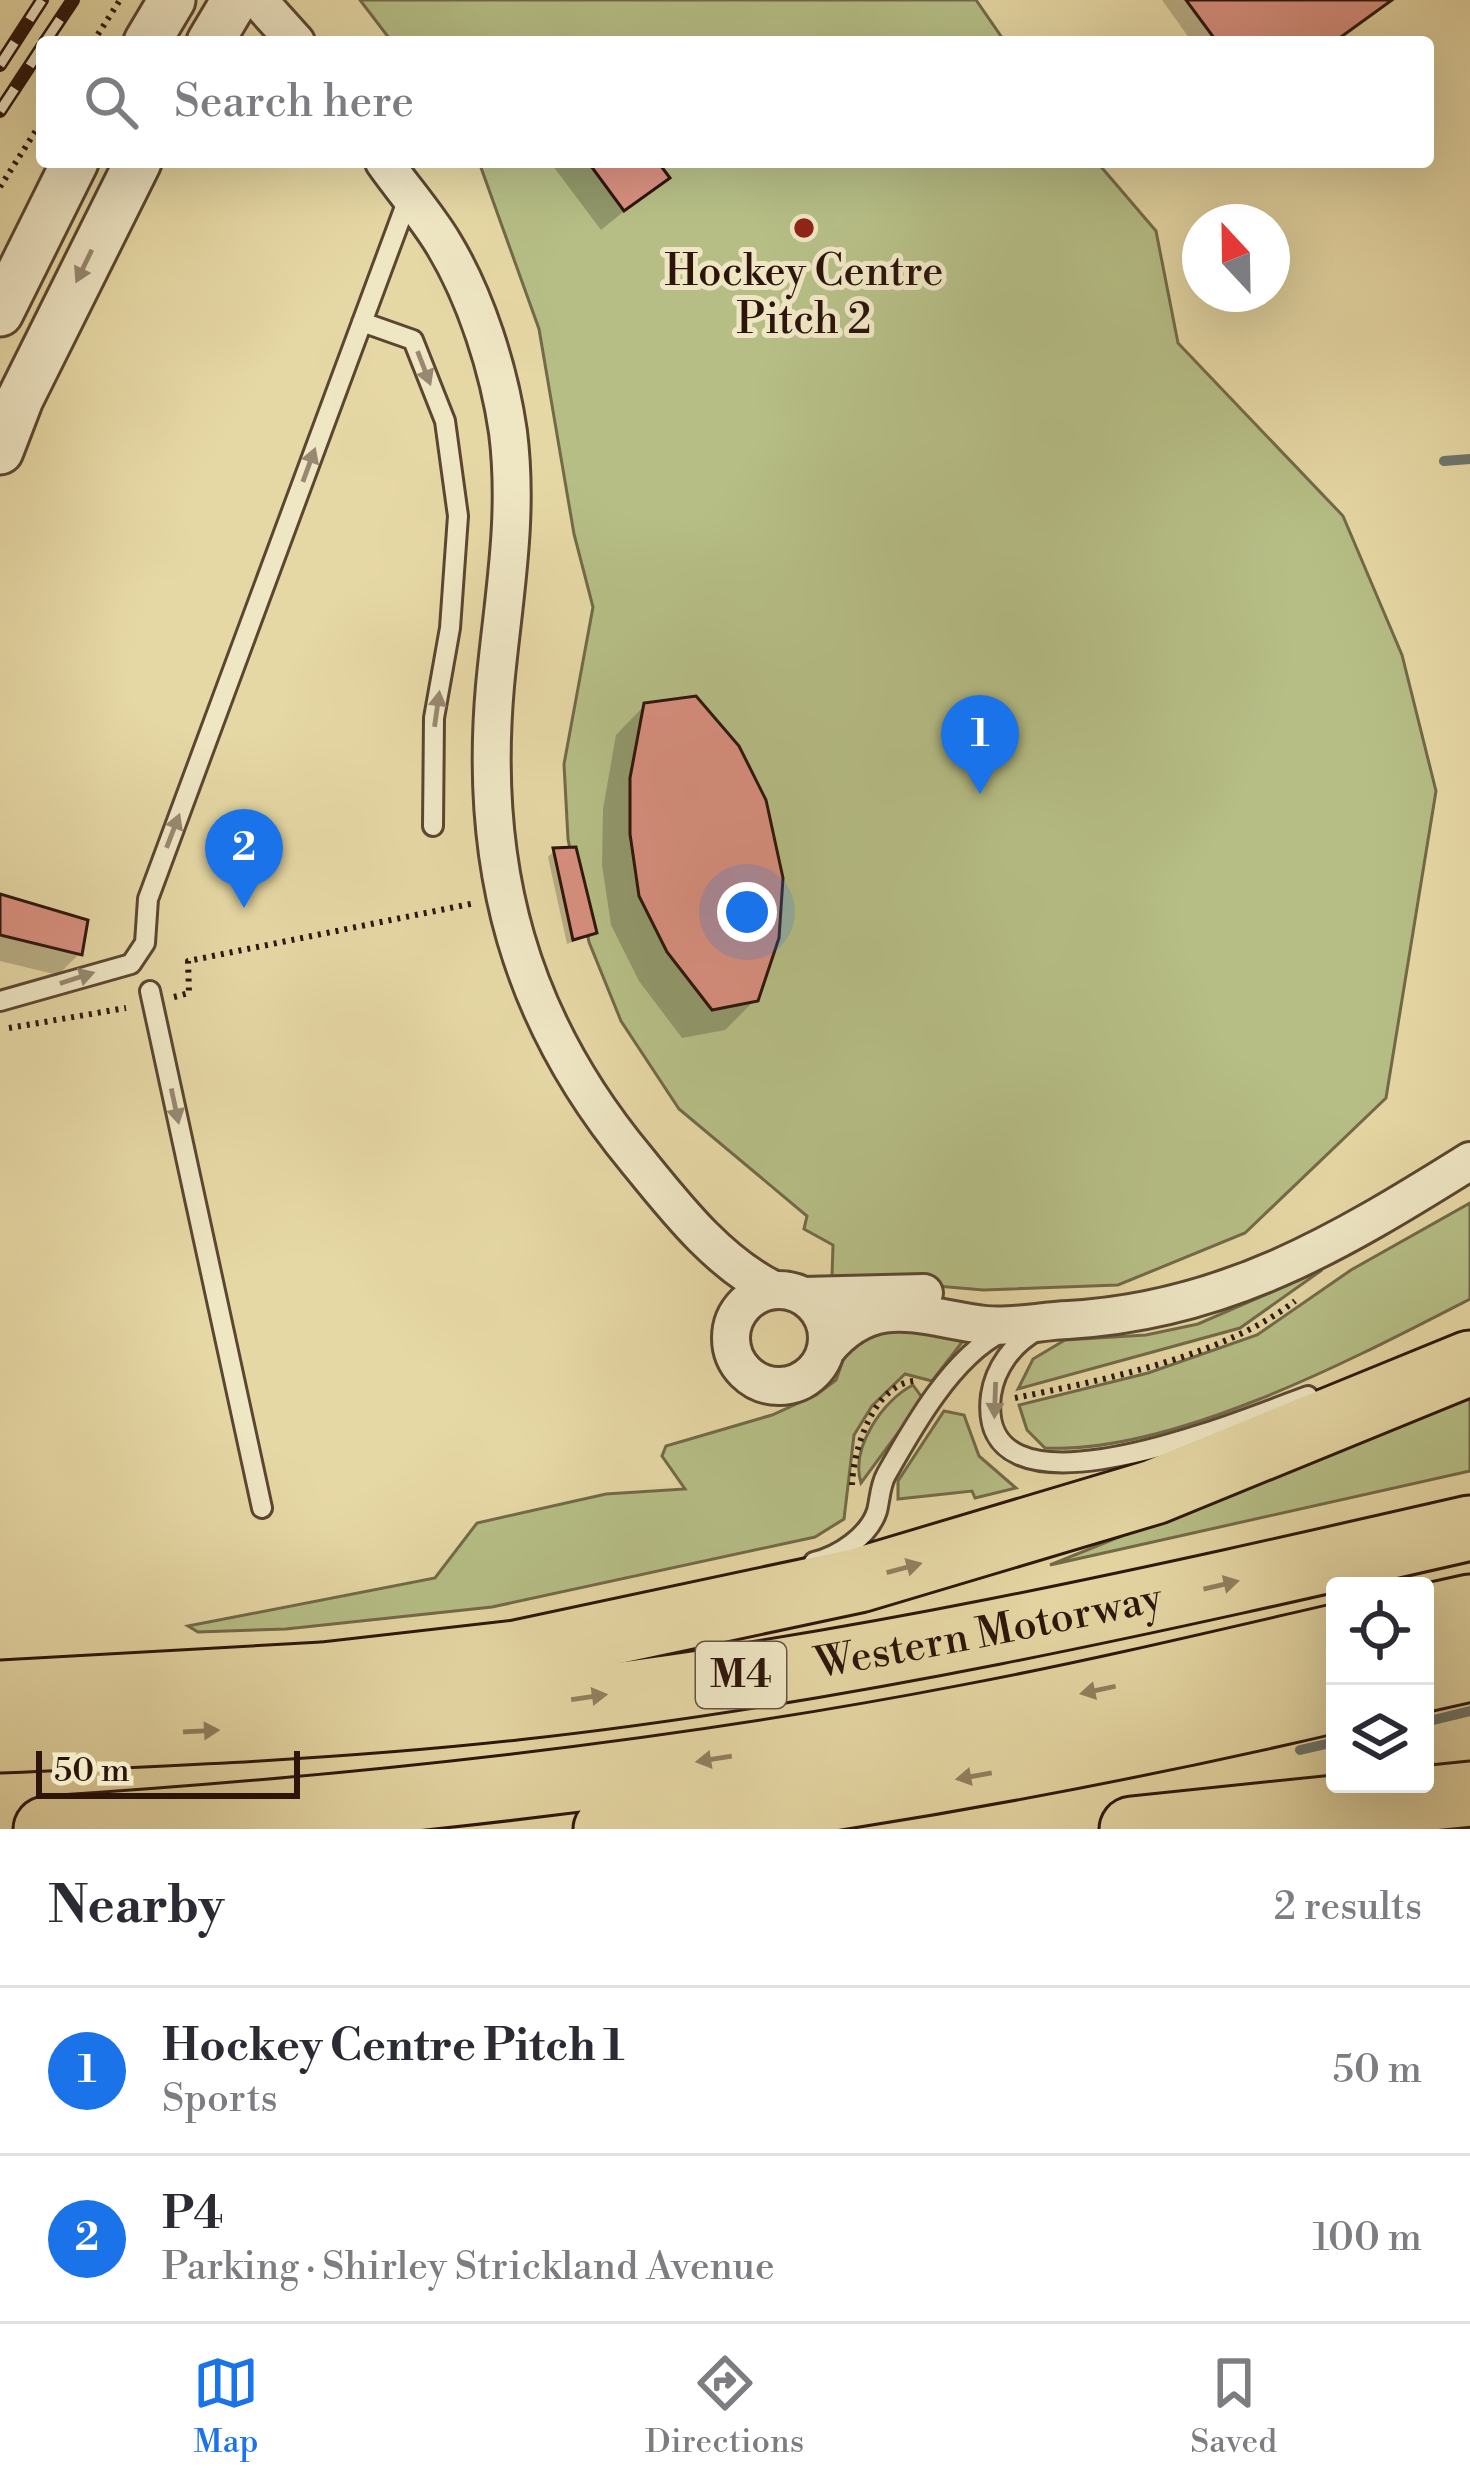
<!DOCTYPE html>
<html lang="en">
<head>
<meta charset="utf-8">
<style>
	:root { --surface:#fff; --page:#f2f2f3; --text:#2b2b33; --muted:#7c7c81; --line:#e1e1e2; --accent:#1a73e8 }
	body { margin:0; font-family:"Libre Bodoni",serif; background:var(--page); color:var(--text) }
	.controls { position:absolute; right:36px; bottom:36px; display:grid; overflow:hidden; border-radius:12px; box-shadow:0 12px 48px #0002 }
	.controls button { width:108px; height:108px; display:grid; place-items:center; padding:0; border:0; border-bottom:3px solid var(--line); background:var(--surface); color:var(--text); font:60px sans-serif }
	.compass { position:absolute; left:1182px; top:204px; width:108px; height:108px; border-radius:50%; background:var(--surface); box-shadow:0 12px 48px #0002; rotate:338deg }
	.scale { position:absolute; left:36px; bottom:30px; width:264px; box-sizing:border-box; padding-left:12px; border:6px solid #2d150c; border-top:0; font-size:33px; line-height:42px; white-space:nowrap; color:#2d150c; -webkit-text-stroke:9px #efe6c4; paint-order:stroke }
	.you { position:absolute; left:747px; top:912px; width:42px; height:42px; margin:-30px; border:9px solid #fff; border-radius:50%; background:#1a73e8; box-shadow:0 0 0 18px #1a73e833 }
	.badge { display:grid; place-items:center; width:78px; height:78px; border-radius:50%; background:var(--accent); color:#fff; font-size:39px; font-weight:700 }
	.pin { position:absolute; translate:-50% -99px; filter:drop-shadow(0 3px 6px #0008) }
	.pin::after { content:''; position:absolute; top:63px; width:42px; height:36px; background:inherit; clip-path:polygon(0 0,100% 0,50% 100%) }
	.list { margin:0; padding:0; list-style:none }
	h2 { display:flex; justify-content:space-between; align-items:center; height:156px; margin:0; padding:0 48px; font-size:51px }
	h2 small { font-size:39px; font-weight:400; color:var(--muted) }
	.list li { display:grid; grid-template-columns:78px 1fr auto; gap:36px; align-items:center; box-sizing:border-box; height:168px; padding:0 48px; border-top:3px solid var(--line) }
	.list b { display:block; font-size:45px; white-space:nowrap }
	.list p { margin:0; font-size:39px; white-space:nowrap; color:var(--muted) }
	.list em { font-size:39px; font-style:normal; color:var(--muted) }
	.icon { flex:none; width:66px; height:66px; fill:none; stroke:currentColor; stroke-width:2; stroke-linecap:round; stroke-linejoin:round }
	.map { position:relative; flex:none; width:1470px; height:1829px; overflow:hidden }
	.search { position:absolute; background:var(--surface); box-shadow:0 12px 48px #0002; left:36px; right:36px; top:36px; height:132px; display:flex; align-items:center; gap:30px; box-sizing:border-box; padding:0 42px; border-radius:12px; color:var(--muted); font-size:45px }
	.sheet { height:492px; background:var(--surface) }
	nav { display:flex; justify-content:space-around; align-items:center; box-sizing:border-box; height:168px; border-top:3px solid var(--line); background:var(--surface); font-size:33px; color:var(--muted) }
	nav a { display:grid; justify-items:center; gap:6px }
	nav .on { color:var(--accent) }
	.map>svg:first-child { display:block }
	.green { fill:#b6be86; stroke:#726a49; stroke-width:3 }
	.shadow { fill:#0003 }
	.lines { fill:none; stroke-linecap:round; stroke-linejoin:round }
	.stream { stroke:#6d776e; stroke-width:10 }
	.building { fill:#d99080; stroke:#2d150c; stroke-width:3 }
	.service-casing { stroke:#5b4632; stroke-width:24 }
	.minor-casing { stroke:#5b4632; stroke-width:42 }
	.tertiary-casing { stroke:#5b4632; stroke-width:51 }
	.motorway-casing { stroke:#2d150c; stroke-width:69 }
	.path { stroke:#2d150c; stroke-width:6; stroke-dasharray:3 6; stroke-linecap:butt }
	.service { stroke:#efe6c4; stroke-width:18 }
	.minor { stroke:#efe6c4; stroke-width:36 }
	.tertiary { stroke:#efe6c4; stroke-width:45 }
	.motorway { stroke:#e6d8a5; stroke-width:63 }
	.rail-casing { stroke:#2d150c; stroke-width:14 }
	.rail { stroke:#efe6c4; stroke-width:9; stroke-dasharray:27; stroke-linecap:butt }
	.oneway { fill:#988871 }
	.oneway2 { fill:#938060 }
	.poi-dot { fill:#8f2418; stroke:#efe6c4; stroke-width:4.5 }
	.labels { text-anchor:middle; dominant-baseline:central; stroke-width:10; stroke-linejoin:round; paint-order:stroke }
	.shield { fill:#efe6c4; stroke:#675443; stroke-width:3 }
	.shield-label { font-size:39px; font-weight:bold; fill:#2d150c }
	.poi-label { font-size:42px; fill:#2d150c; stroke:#efe6c4 }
	.street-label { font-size:42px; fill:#2d150c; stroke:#efe6c4 }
</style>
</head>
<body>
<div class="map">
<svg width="1470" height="1829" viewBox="0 0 1470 1829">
	<rect width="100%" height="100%" fill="#e6d8a5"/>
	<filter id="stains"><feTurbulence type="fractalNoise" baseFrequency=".00167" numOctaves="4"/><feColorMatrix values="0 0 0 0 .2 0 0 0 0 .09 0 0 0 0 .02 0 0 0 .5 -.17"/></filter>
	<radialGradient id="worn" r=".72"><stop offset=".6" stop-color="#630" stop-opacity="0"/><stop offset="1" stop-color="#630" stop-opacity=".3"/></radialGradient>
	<path class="green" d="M360 0H976L1005 42H392Z
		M479 162H1097L1156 231 1178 343 1343 516 1402 655 1436 791 1386 1098 1245 1233 1118 1285 983 1290 832 1277 833 1245 804 1229 807 1216 679 1109 621 1021 589 942 568 839 564 764 593 607 574 534 539 329Z
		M1470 1203V1299C1357 1357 1174 1454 1045 1448L1027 1430 1019 1405 1148 1373 1257 1335 1351 1270Z
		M1322 1270 1240 1328 1018 1389 1033 1359 1065 1340 1146 1335 1198 1324Z
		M874 1329 955 1331 963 1341 932 1381 905 1374 872 1406 854 1435 844 1519 815 1537 492 1607 286 1629 198 1632 188 1626 435 1578 477 1523 606 1494 685 1489 662 1456 666 1446 772 1415 816 1395 836 1380 848 1346Z
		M913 1385 923 1399 861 1483C850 1448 883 1400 913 1385Z
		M1470 1395V1471L1050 1565Z
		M944 1411 964 1415 979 1456 1016 1488 975 1498 972 1491 898 1499V1481Z"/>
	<path class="shadow" d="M1162 0H1393L1335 42H1192Z
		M550 162H655L666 177 601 230Z
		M645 705 755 1000 725 1030 682 1038 639 981 611 925 602 865 603 809 616 735Z
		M554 851 593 933 567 944 548 857Z
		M0 899 45 906 85 922 80 953 58 975 0 961Z"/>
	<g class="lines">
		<path class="stream" d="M1444 461 1470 459
			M1425 1722 1470 1711
			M1300 1750 1335 1742"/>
	</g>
	<path class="building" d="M1186 0H1392L1334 42H1217Z
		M588 162H658L670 178 624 211Z
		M696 696 739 746 766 800 783 878 779 938 758 1001 712 1010 667 952 639 896 630 834V778L644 703Z
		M576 847 597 933 573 940 553 848Z
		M0 894 88 920 82 955 0 935Z"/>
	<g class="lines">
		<defs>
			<path id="service" d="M362 322 413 340 445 421 458 516 450 628 434 718 433 826
				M150 991 262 1508
				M0 1001 131 964 145 943 148 899 409 196
				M1038 1330C1013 1343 995 1368 991 1395 973 1536 1254 1415 1308 1396
				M814 1562C839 1556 869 1536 877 1511 880 1499 880 1486 886 1475 913 1427 952 1357 1002 1332"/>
			<path id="minor" d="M258 0 296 42
				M384 162C403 189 426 215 443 243 476 297 499 370 508 432 519 519 503 600 495 686 479 867 519 1018 636 1159 675 1207 718 1263 774 1290
				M731 1338a48 48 0 1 1 96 0a48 48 0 1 1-96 0Z
				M803 1296 924 1293
				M826 1350C874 1291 923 1318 985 1325 1011 1328 1041 1321 1068 1320 1225 1311 1339 1243 1470 1161"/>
			<path id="tertiary" d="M147 42 172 0
				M210 42 235 0
				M0 313 75 162
				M0 451 20 399 138 162"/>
			<g id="motorway">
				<path d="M1425 1617 1470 1607"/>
				<path d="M1425 1679 1470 1669"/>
				<path d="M0 1693 323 1675 516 1653 859 1580 1154 1492 1470 1363"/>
				<path id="s1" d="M0 1740C172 1733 344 1726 516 1707 838 1672 1155 1600 1470 1528"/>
				<path d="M46 1829C355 1809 666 1776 970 1717 1092 1694 1214 1665 1335 1637"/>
				<path d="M606 1829C852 1800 1094 1756 1335 1700"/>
				<path d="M1132 1829 1470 1794"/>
			</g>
		</defs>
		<use href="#service" class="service-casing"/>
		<use href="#minor" class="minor-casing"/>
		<use href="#tertiary" class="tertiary-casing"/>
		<use href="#motorway" class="motorway-casing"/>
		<path class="path" d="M93 42 120 0
			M0 187 42 121
			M174 997 189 993 188 961 475 903
			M9 1028 126 1008
			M1015 1398C1103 1380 1225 1356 1295 1301
			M852 1485C853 1451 873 1385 914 1381"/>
		<use href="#service" class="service"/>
		<use href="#minor" class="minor"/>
		<use href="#tertiary" class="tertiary"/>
		<use href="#motorway" class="motorway"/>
		<defs>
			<path id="rail" d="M45 42 73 0
				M0 65 42 0
				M0 111 42 47"/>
		</defs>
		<use href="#rail" class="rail-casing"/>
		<use href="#rail" class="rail"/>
	</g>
	<defs><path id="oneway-solid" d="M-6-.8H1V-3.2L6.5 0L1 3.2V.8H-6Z" transform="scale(3)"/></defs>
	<g class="oneway">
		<use href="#oneway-solid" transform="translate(84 266) rotate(116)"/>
		<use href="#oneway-solid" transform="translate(424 368) rotate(69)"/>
		<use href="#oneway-solid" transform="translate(309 465) rotate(-70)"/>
		<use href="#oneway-solid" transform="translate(437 709) rotate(-82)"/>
		<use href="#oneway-solid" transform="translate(173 831) rotate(-69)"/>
		<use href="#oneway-solid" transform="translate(77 978) rotate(-18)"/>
		<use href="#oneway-solid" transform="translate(175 1106) rotate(78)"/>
		<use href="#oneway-solid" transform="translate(995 1400) rotate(92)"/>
	</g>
	<g class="oneway2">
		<use href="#oneway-solid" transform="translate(904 1568) rotate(-15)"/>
		<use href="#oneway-solid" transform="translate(1221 1585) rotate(-13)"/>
		<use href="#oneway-solid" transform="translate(1098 1690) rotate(168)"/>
		<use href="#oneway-solid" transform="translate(589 1697) rotate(-8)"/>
		<use href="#oneway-solid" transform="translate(201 1731) rotate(-3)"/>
		<use href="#oneway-solid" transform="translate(714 1759) rotate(171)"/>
		<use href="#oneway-solid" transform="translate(974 1776) rotate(170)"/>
	</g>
	<circle class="poi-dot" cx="804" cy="228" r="12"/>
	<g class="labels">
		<rect class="shield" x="696" y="1642" width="90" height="66" rx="9"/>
		<g class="shield-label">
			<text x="741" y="1675">M4</text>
		</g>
		<g class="poi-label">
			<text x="804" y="272">Hockey Centre<tspan x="804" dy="48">Pitch 2</tspan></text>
		</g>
		<g class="street-label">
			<text stroke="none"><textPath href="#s1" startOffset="996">Western Motorway</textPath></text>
		</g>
	</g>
	<rect width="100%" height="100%" filter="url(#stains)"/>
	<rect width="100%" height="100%" fill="url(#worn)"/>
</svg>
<div class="controls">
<button><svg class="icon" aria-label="locate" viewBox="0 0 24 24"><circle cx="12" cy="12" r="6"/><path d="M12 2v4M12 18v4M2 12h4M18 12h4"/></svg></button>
<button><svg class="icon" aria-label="layers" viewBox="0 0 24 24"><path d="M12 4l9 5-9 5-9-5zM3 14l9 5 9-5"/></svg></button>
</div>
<svg class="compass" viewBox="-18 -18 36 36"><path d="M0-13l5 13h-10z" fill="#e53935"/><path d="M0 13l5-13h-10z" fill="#7c7c81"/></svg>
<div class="scale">50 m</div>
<div class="you"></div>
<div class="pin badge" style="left:980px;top:794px">1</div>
<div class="pin badge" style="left:244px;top:908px">2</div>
<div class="search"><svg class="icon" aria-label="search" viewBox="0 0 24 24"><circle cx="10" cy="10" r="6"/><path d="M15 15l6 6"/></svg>Search here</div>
</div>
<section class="sheet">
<h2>Nearby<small>2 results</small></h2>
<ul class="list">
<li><span class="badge">1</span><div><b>Hockey Centre Pitch 1</b><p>Sports</p></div><em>50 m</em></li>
<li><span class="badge">2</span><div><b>P4</b><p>Parking · Shirley Strickland Avenue</p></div><em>100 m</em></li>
</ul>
</section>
<nav>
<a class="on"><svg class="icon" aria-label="map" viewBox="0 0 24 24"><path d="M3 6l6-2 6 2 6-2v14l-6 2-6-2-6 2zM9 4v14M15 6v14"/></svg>Map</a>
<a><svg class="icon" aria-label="directions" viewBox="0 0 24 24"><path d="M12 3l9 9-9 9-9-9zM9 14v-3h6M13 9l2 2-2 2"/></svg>Directions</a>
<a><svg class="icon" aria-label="saved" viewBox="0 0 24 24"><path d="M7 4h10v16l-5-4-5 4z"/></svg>Saved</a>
</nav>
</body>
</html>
